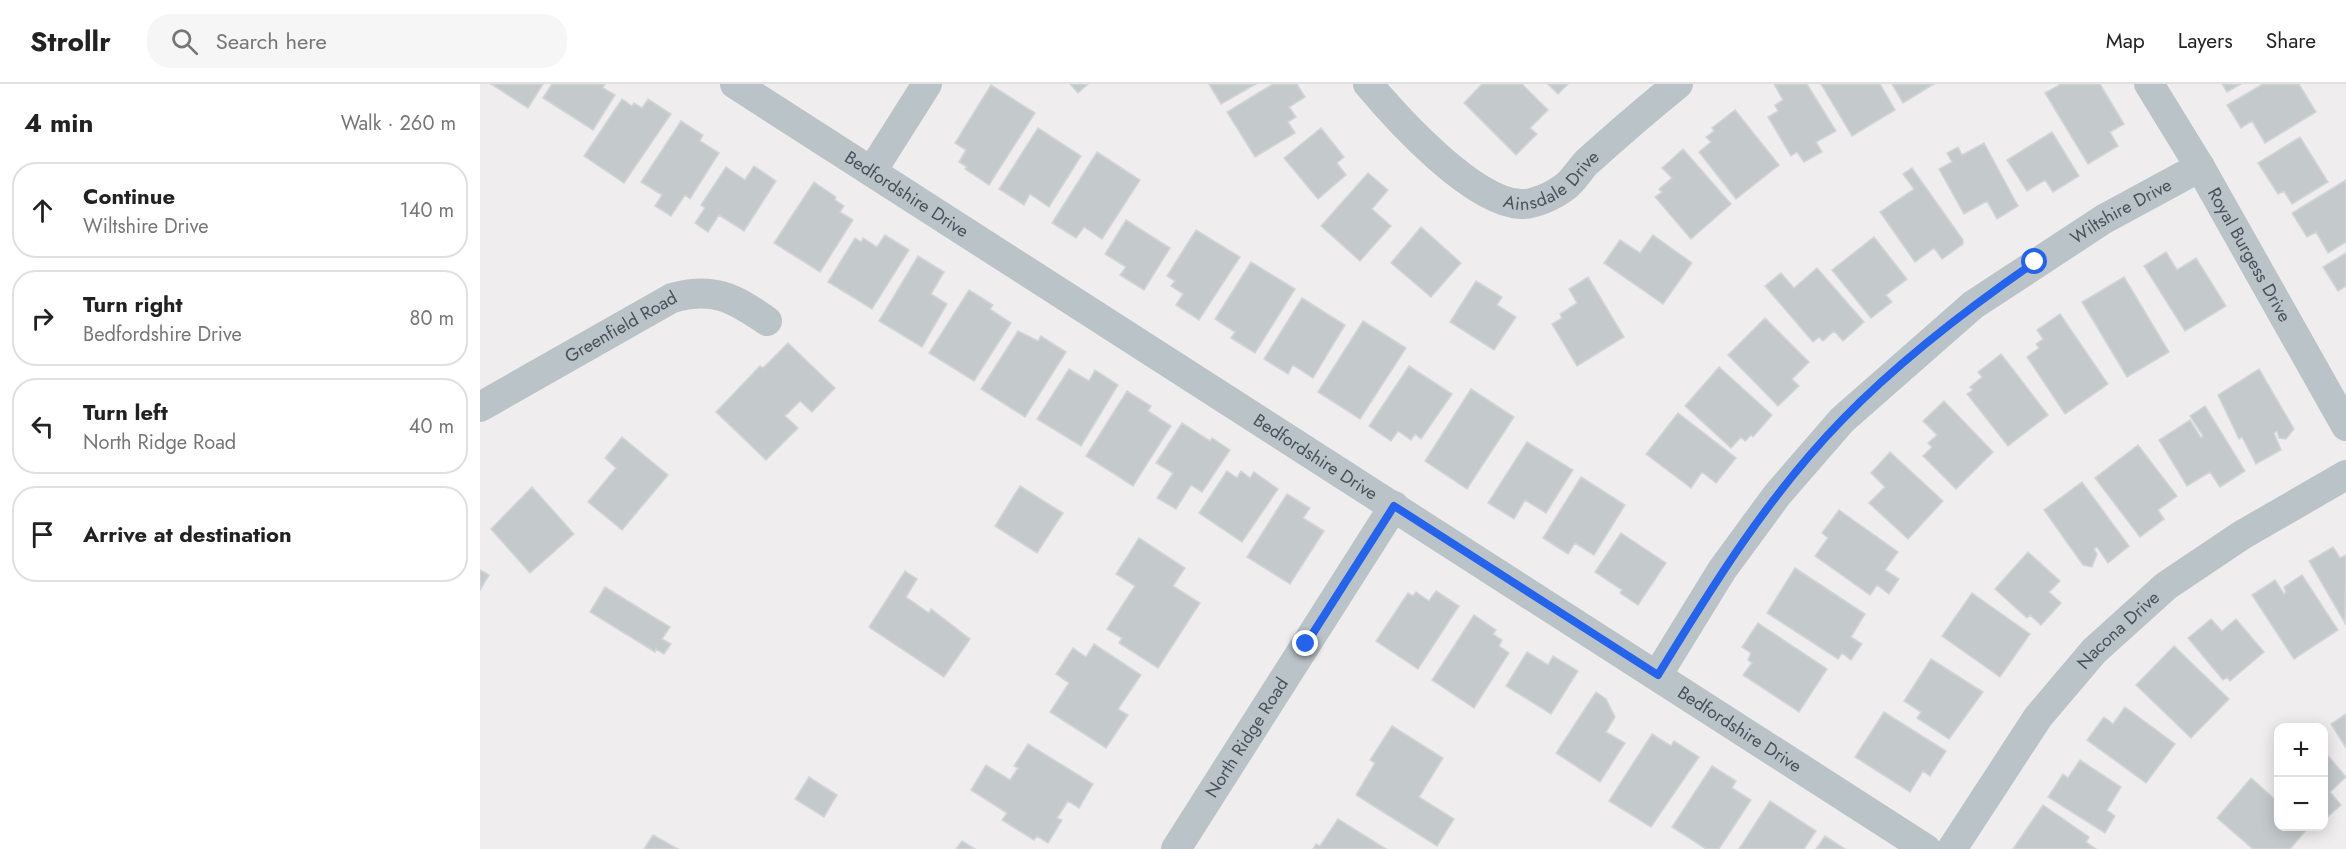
<!DOCTYPE html>
<html lang="en">
<head>
<meta charset="utf-8">
<style>
	:root { --surface:#fff; --page:#f6f6f6; --text:#222; --muted:#767676; --line:#e0e0e0 }
	body { margin:0; font-family:Jost,sans-serif; background:var(--page); color:var(--text) }
	.controls { position:absolute; right:18px; bottom:18px; display:grid; overflow:hidden; border-radius:12px; box-shadow:0 3px 15px #0003 }
	.controls button { width:54px; height:54px; display:grid; place-items:center; padding:0; border:0; border-bottom:2px solid var(--line); background:var(--surface); color:var(--text); font:30px sans-serif }
	.stop { position:absolute; width:18px; height:18px; margin:-14px; border:4px solid #2563eb; border-radius:50%; background:#fff }
	.stop.end { background:#2563eb; border-color:#fff; box-shadow:0 2px 6px #0008 }
	.list { margin:0; padding:0; list-style:none }
	h2 { display:flex; justify-content:space-between; align-items:center; height:78px; margin:0; padding:0 24px; font-size:26px }
	h2 small { font-size:20px; font-weight:400; color:var(--muted) }
	.list li { display:grid; grid-template-columns:39px 1fr auto; gap:18px; align-items:center; box-sizing:border-box; height:96px; margin:0 12px 12px; padding:0 12px; border:2px solid var(--line); border-radius:24px }
	.list b { display:block; font-size:22px; white-space:nowrap }
	.list p { margin:0; font-size:20px; white-space:nowrap; color:var(--muted) }
	.list em { font-size:20px; font-style:normal; color:var(--muted) }
	.icon { flex:none; width:33px; height:33px; fill:none; stroke:currentColor; stroke-width:2; stroke-linecap:round; stroke-linejoin:round }
	.map { position:relative; flex:none; width:1866px; height:765px; overflow:hidden }
	header { display:flex; align-items:center; gap:36px; box-sizing:border-box; height:84px; padding:0 30px; background:var(--surface); border-bottom:2px solid var(--line) }
	header strong { font-size:28px }
	nav { display:flex; gap:33px; margin-inline-start:auto; font-size:21px }
	.search { width:420px; height:54px; background:var(--page); display:flex; align-items:center; gap:15px; box-sizing:border-box; padding:0 21px; border-radius:24px; color:var(--muted); font-size:22px }
	main { display:flex }
	aside { flex:1; background:var(--surface) }
	.map>svg:first-child { display:block }
	.building { fill:#c4c9cc; stroke:#d2d5d8; stroke-width:1.5 }
	.lines { fill:none; stroke-linecap:round; stroke-linejoin:round }
	.minor { stroke:#bac4c8; stroke-width:30 }
	.route { stroke:#2563eb; stroke-width:8 }
	.labels { text-anchor:middle; dominant-baseline:central; stroke-width:4.5; stroke-linejoin:round; paint-order:stroke }
	.street-label { font-size:18px; fill:#475358; stroke:#fff }
</style>
</head>
<body>
<header>
<strong>Strollr</strong>
<div class="search"><svg class="icon" aria-label="search" viewBox="0 0 24 24"><circle cx="10" cy="10" r="6"/><path d="M15 15l6 6"/></svg>Search here</div>
<nav><a>Map</a><a>Layers</a><a>Share</a></nav>
</header>
<main>
<aside>
<h2>4 min<small>Walk · 260 m</small></h2>
<ul class="list">
<li><svg class="icon" aria-label="ahead" viewBox="0 0 24 24"><path d="M12 20V5M6 11l6-6 6 6"/></svg><div><b>Continue</b><p>Wiltshire Drive</p></div><em>140 m</em></li>
<li><svg class="icon" aria-label="right" viewBox="0 0 24 24"><path d="M7 20v-9h11M14 6l5 5-5 5"/></svg><div><b>Turn right</b><p>Bedfordshire Drive</p></div><em>80 m</em></li>
<li><svg class="icon" aria-label="left" viewBox="0 0 24 24"><path d="M17 20v-9H6M10 6l-5 5 5 5"/></svg><div><b>Turn left</b><p>North Ridge Road</p></div><em>40 m</em></li>
<li><svg class="icon" aria-label="arrive" viewBox="0 0 24 24"><path d="M6 21V4h12l-3 4 3 4H6"/></svg><div><b>Arrive at destination</b></div></li>
</ul>
</aside>
<div class="map">
<svg width="1866" height="765" viewBox="0 0 1866 765">
	<rect width="100%" height="100%" fill="#f0edee"/>
	<path class="building" d="M11 0H63L48 24Z
		M72 0H125L123 4 135 11 113 46 63 14Z
		M590 0H608L598 9Z
		M729 0H776L741 20Z
		M793 0H817L825 13 809 23 816 33 808 38 815 49 775 73 747 28Z
		M1002 0H1042L1068 26 1050 44 1057 50 1036 71 984 19Z
		M1068 0H1088L1078 10Z
		M1294 0H1327L1356 47 1336 58 1342 68 1324 78 1317 68 1311 72 1288 33 1298 27 1295 21 1303 16Z
		M1341 0H1400L1415 26 1372 52Z
		M1412 0H1454L1423 19Z
		M1581 0H1620L1644 40 1630 48 1638 62 1608 80 1565 9Z
		M1742 0H1761L1747 8Z
		M1783 0H1819L1836 28 1785 59 1772 37 1761 44 1747 21Z
		M511 1 555 29 509 101 485 85 487 83 479 78 486 66 475 59Z
		M142 15 152 22 154 19 162 24 168 15 191 30 144 99 104 72Z
		M1255 26 1299 81 1256 115 1219 68 1231 58 1226 53 1234 47 1232 44Z
		M201 37 223 51 220 57 239 69 210 115 205 111 191 132 175 122 182 111 161 98Z
		M558 44 601 72 569 123 550 110 544 121 519 105Z
		M841 44 864 73 857 79 866 91 838 115 804 74Z
		M1572 48 1599 92 1573 108 1565 96 1547 107 1527 76Z
		M1820 53 1848 98 1812 120 1804 107 1798 110 1778 79Z
		M1504 59 1538 122 1517 135 1507 117 1484 130 1459 85 1472 78 1467 69 1478 63 1482 71Z
		M1203 65 1251 120 1211 155 1175 113 1182 108 1179 105 1192 94 1182 84Z
		M617 68 660 96 622 155 604 143 596 154 572 139Z
		M274 82 296 97 264 147 239 131 228 148 215 139 225 124 221 121 246 83 265 96Z
		M1432 84 1483 156V160L1462 175 1454 164 1435 178 1400 128 1434 105 1423 90Z
		M888 89 908 106 892 125 911 142 880 177 841 142Z
		M1866 96V158L1848 169 1836 148 1827 153 1812 129Z
		M334 98 356 113 355 116 364 122 360 128 373 136 340 188 294 159Z
		M646 136 690 164 664 206 640 191 646 183 625 170Z
		M941 143 981 179 951 213 911 179Z
		M716 146 760 173 719 236 696 221 703 210 691 202 695 197 687 192Z
		M405 151 429 166 392 225 348 198 375 154 381 158 383 154 397 163Z
		M1173 151 1212 179 1183 220 1124 179 1140 156 1160 169Z
		M1394 153 1427 195 1406 211 1412 218 1391 234 1352 186Z
		M1686 168 1697 186 1716 174 1746 222 1705 247 1664 182Z
		M1866 169V202L1858 207 1843 183Z
		M438 172 464 188 451 210 467 220 442 263 399 237Z
		M771 178 815 205 775 269 751 254 755 248 735 235Z
		M1337 184 1384 238 1363 257 1354 247 1343 257 1339 253 1333 258 1285 202 1301 189 1314 204Z
		M1108 193 1144 253 1097 282 1072 240 1082 234 1080 230 1097 219 1089 205Z
		M1644 193 1689 268 1647 293 1602 218Z
		M996 197 1022 213 1017 221 1036 233 1014 266 970 238Z
		M489 206 513 221 510 225 531 239 494 297 449 269Z
		M822 214 865 241 833 294 813 281 808 290 784 275Z
		M1580 230 1628 300 1585 330 1547 273 1559 264 1556 260 1563 255 1557 246Z
		M1285 234 1329 278 1312 295 1319 302 1298 322 1248 271Z
		M883 237 926 264 880 335 838 308Z
		M538 247 558 257 561 252 586 268 545 333 501 305Z
		M308 259 355 304 332 328 320 317 305 332 318 344 286 376 236 328 280 282 283 284Z
		M1521 270 1568 331 1528 362 1487 310 1493 306 1490 303 1502 293 1498 288Z
		M929 282 972 310 941 355 935 350 931 356 918 347 911 357 889 342Z
		M1239 283 1292 331 1273 353 1271 351 1265 357 1261 353 1251 364 1205 322Z
		M589 285 609 297 615 286 638 301 601 362 557 335Z
		M1779 285 1814 345 1806 355 1799 354 1797 347 1794 349 1801 366 1776 380 1762 353 1759 355 1738 311Z
		M991 305 1034 333 987 405 945 377Z
		M647 307 671 322 668 327 691 342 653 402 606 372Z
		M1464 317 1513 368 1476 405 1443 372 1452 363 1448 359 1457 351 1443 337Z
		M1725 322 1765 387 1740 403 1730 388 1707 402 1679 356 1710 336 1721 354 1723 352 1710 332Z
		M1198 329 1256 374 1236 399 1222 388 1211 404 1166 370Z
		M702 339 730 357 732 354 750 366 722 408 711 401 696 425 677 414 693 389 676 379Z
		M142 353 188 391 142 446 108 418 136 384 125 374Z
		M1047 358 1093 386 1066 429 1045 416 1034 435 1008 419Z
		M1658 361 1697 412 1678 426 1684 435 1660 453 1615 394Z
		M1410 368 1463 417 1428 455 1389 419 1405 403 1391 389Z
		M747 387 757 394 761 387 770 394 774 388 798 405 762 458 719 429Z
		M1101 393 1145 421 1114 471 1095 459 1088 470 1063 454Z
		M1602 398 1649 462 1628 479 1617 463 1614 465 1617 470 1612 483 1603 481 1564 426Z
		M540 402 583 429 557 469 515 442Z
		M52 403 94 450 50 489 11 445Z
		M807 410 830 424 823 434 844 447 810 500 767 473Z
		M1359 426 1418 468 1405 486 1419 495 1409 510 1397 501 1390 511 1335 472 1348 454 1342 449Z
		M1141 449 1186 479 1158 521 1140 509 1142 506 1115 488Z
		M659 454 705 484 693 502 720 519 678 584 639 559 642 554 627 545 655 502 636 490Z
		M1853 463 1860 474 1866 471 1865 539 1829 477Z
		M1548 468 1580 497 1569 508 1581 519 1561 541 1550 531 1547 534 1515 505Z
		M1315 484 1385 530 1371 553 1382 560 1371 576 1362 569 1358 575 1287 529Z
		M0 486 9 491 0 506Z
		M425 487 437 495 426 513 449 529 451 525 490 555 464 593 389 543Z
		M1822 491 1858 546 1814 575 1772 511 1795 496 1804 510 1806 508 1804 503Z
		M125 503 190 543 182 555 191 560 184 570 176 565 175 568 110 528Z
		M956 507 979 522 938 585 896 557 928 509 933 512 936 508 949 517Z
		M1492 509 1550 550 1520 593 1462 552Z
		M994 531 1016 546 1013 550 1022 556 1019 562 1029 569 994 624 952 596Z
		M1731 535 1742 547 1756 535 1784 568 1750 597 1747 593 1743 596 1708 554Z
		M1278 539 1347 585 1319 628 1263 591 1272 579 1268 576 1271 569 1262 563Z
		M614 560 661 591 638 625 648 631 626 664 570 628 589 599 576 590 593 564 606 573Z
		M1694 562 1749 615 1711 654 1656 601Z
		M1047 568 1068 581 1073 572 1098 587 1071 630 1026 602Z
		M1451 575 1503 608 1469 655 1437 634 1441 628 1424 617Z
		M1116 608 1126 615 1135 633 1126 648 1145 659 1120 698 1076 669Z
		M1645 623 1695 660 1666 699 1607 656 1624 633 1633 640Z
		M1404 628 1466 667 1450 692 1443 687 1430 708 1375 673Z
		M1866 630V664L1851 640Z
		M912 642 963 674 939 713 974 735 957 762 876 711 895 679 890 676Z
		M1172 650 1191 662 1194 657 1219 673 1171 743 1129 717Z
		M548 660 613 700 599 724 588 717 577 734 582 736 568 759 557 752 554 756 522 736 527 729 491 706 506 681 530 696 538 684 534 682Z
		M1844 667 1866 693 1850 708 1861 721 1844 736Z
		M1600 676 1641 703 1627 726 1635 732 1625 749 1568 713 1583 690 1588 694Z
		M1232 682 1256 697 1252 704 1271 716 1239 765H1226L1192 743Z
		M329 693 357 711 344 733 315 715Z
		M1771 694 1798 718V742L1828 744 1810 765H1773L1737 734Z
		M1290 717 1336 747 1324 765H1259Z
		M1563 721 1609 753 1606 758 1616 765H1533Z
		M858 735 906 765H833L836 760 840 762Z
		M173 751 198 765H164Z
		M1345 752 1365 765H1336Z
		M482 757 495 765H476Z"/>
	<g class="lines">
		<g class="minor">
			<path id="s1" d="M255 0 1446 765"/>
			<path id="s2" d="M888 0C918 36 992 117 1040 120 1054 121 1075 111 1086 102 1094 96 1100 85 1107 78 1137 51 1167 25 1198 0"/>
			<path id="s3" d="M1669 0 1720 83 1866 342"/>
			<path d="M392 87 447 0"/>
			<path id="s4" d="M0 323 192 214C233 202 254 214 287 237"/>
			<path id="s5" d="M1178 590 1242 486 1297 411 1362 336 1493 221 1624 135 1720 83"/>
			<path id="s6" d="M696 765 914 422"/>
			<path id="s7" d="M1472 765 1558 633 1614 567 1686 502 1762 451 1866 391"/>
		</g>
	</g>
	<g class="lines">
		<path class="route" d="M826 560 914 422 1178 591C1233 501 1288 412 1362 336 1419 277 1487 225 1555 178"/>
	</g>
	<g class="labels">
		<g class="street-label">
			<text stroke="none"><textPath href="#s2" startOffset="236">Ainsdale Drive</textPath></text>
			<text stroke="none"><textPath href="#s1" startOffset="204">Bedfordshire Drive</textPath></text>
			<text stroke="none"><textPath href="#s5" startOffset="664">Wiltshire Drive</textPath></text>
			<text stroke="none"><textPath href="#s3" startOffset="198">Royal Burgess Drive</textPath></text>
			<text stroke="none"><textPath href="#s4" startOffset="162">Greenfield Road</textPath></text>
			<text stroke="none"><textPath href="#s1" startOffset="690">Bedfordshire Drive</textPath></text>
			<text stroke="none"><textPath href="#s7" startOffset="276">Nacona Drive</textPath></text>
			<text stroke="none"><textPath href="#s1" startOffset="1194">Bedfordshire Drive</textPath></text>
			<text stroke="none"><textPath href="#s6" startOffset="132">North Ridge Road</textPath></text>
		</g>
	</g>
</svg>
<div class="controls">
<button>+</button>
<button>−</button>
</div>
<div class="stop" style="left:1555px;top:178px"></div>
<div class="stop end" style="left:826px;top:560px"></div>
</div>
</main>
</body>
</html>
